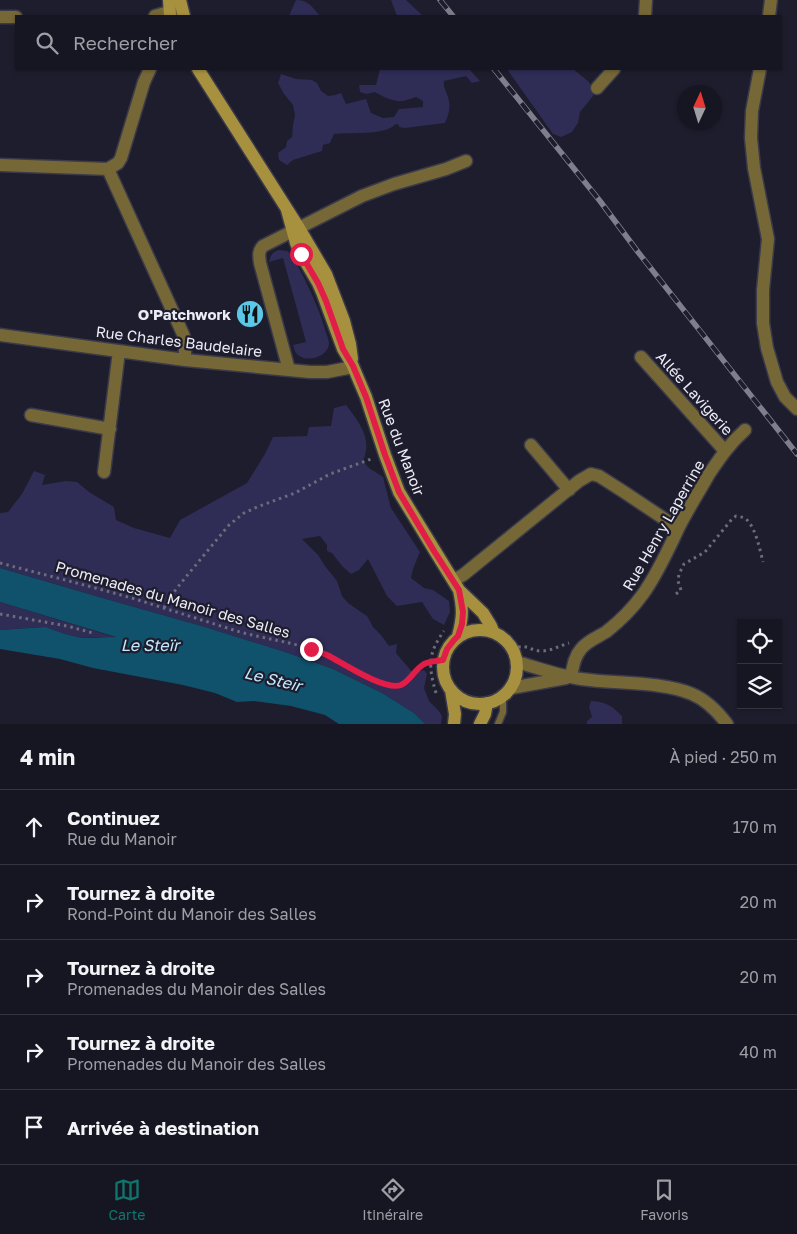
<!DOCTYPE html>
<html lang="fr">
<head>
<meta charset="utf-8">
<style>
	:root { --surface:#161622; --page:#1f1f2a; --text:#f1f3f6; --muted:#9e9fa5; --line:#353540; --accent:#0f766e }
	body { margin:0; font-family:"Golos Text",sans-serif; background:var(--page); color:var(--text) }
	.controls { position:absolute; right:15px; bottom:15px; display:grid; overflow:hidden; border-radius:0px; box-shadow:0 1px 4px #0004 }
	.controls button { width:45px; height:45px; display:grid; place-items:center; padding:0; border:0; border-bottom:1px solid var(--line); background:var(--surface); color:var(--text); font:25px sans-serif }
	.compass { position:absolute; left:677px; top:85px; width:45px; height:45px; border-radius:50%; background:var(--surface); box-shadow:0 1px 4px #0004; rotate:4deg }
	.stop { position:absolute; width:15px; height:15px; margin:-11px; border:4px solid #e11d48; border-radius:50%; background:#fff }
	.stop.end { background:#e11d48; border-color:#fff; box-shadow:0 1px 5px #0008 }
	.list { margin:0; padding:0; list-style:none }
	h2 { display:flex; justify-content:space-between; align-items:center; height:65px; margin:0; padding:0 20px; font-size:21px }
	h2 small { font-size:16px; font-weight:400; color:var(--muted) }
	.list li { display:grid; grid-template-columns:32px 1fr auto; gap:15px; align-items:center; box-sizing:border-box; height:75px; padding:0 20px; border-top:1px solid var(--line) }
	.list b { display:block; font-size:19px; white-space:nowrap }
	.list p { margin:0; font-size:16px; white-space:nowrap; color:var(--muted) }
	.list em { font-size:16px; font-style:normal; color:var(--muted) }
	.icon { flex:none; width:28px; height:28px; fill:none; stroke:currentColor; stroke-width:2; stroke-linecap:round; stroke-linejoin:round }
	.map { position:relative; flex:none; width:797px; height:724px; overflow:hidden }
	.search { position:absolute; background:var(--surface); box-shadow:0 1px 4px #0004; left:15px; right:15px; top:15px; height:55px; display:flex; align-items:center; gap:12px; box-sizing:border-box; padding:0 18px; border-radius:0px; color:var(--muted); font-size:19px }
	.sheet { height:440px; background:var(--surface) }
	nav { display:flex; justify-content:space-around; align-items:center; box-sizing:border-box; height:70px; border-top:1px solid var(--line); background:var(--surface); font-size:14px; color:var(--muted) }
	nav a { display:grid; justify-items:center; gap:2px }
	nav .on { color:var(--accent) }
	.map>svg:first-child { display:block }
	.green { fill:#2f2c55 }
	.water { fill:#10516c }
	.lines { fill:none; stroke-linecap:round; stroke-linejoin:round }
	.lane-casing { stroke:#3a3a49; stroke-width:9 }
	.street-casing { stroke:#3a3a49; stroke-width:15 }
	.secondary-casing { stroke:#3a3a49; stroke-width:15 }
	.path { stroke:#6c6c7a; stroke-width:3; stroke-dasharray:2.5 4; stroke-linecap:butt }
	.lane { stroke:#766737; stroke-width:6 }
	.street { stroke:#766737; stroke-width:12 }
	.secondary { stroke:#a8913e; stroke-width:12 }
	.rail-casing { stroke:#7e7e8c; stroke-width:5.5 }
	.rail { stroke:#1d1d2d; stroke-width:4; stroke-dasharray:11; stroke-linecap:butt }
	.route { stroke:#e11d48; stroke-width:6 }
	.labels { text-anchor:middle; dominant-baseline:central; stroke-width:4.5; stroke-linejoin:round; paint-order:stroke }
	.poi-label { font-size:15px; font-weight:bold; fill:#ececf7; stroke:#1d1d2d; text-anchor:end }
	.street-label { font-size:15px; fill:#ececf7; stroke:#1d1d2d }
	.water-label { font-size:16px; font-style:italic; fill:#c2eaff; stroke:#1d1d2d }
</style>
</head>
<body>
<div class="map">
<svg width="797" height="724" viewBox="0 0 797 724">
	<rect width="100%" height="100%" fill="#1d1d2d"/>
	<path class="green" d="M296 0C309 0 312 7 320 16H289Z
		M391 0H406L423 16H397Z
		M380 69H469L480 81 472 83 466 76 444 81C443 87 446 91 448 97 451 107 449 114 445 123L405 128 399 127V125L396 124C384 136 352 132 334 134L330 143 323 145 322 151 293 160 287 165 279 160 278 153 286 147 287 141 292 137 293 125 295 115 293 105 284 94 278 83 281 74 296 79 312 80 317 83 321 91 328 96 335 95 341 93 346 104 366 99 371 113 383 118 394 117 399 109 423 107V101L416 97C412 98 408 100 403 101 394 102 383 97 375 92L366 94 360 92 359 85H376Z
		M507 69H573L588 81 593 88V96L580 112 578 123 572 132 561 137 553 134Z
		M279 250 287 251 292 255C305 279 317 303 325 329 326 334 329 339 329 344 328 357 307 363 298 355 295 353 294 348 293 345L306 342 283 258 269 262C271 255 272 252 279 250Z
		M346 405C359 422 373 439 363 461L369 468 383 477 391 508 420 552 413 569 411 578 424 588 433 590 449 601 450 612 444 625 433 619 422 602 397 606 387 596 368 559 359 570 351 574 342 566 332 553 327 551V545L320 536 302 539 318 555 325 566 337 581 342 596 348 603 367 616 373 627 381 635 389 646 397 644 396 653 413 673 424 670 427 674 424 688 429 701 438 710 442 716 441 724H425L414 713 382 693 333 669 288 653 205 627 106 599 0 568V513L8 512 22 494 34 471 45 475 42 485 66 481 77 482 89 492 114 507 116 520 134 528 170 538 180 520 247 483 265 454 273 437 307 436 309 427 331 426 334 408Z
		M0 602 118 638 95 637 82 638 65 634 44 627 0 630Z
		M591 701C606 702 611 705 622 716V724H587V721L592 717 589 707Z"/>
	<path class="water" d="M0 568 106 599 205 627 288 653 333 669 382 693 414 713 425 724H339L325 715 291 706 254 701 237 702 215 693 183 685 93 668 60 659 0 649V630L45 627 65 634 82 638 116 637 0 602Z"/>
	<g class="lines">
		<defs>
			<path id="lane" d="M498 724 503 712V696"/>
			<path id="street" d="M155 16 179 9
				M645 16 646 0
				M769 16 771 0
				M0 17H16
				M150 69 144 82 121 158 118 163 108 169 183 334 185 340V360
				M760 69 752 111 751 138 754 168 768 239 763 290V323L767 348 777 382 785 397 797 409
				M597 88 614 69
				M0 165 108 169
				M0 335 185 360 310 372H327L353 367
				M641 357 725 451
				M289 370 260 263C259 256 258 251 263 246L362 196 394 184 446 169 466 161
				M31 415 110 429
				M531 445 569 490
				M104 472 119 351
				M454 580 463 575 579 481 591 474 599 476 624 492 678 528
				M517 662C538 668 560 676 581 679 615 684 661 681 692 694 706 700 718 712 727 724
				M571 677C573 667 574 657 581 649 587 641 598 637 606 632 620 621 633 608 643 594 658 573 668 550 679 527 688 509 699 492 709 474 720 458 730 443 745 430
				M511 688 566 678"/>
			<path id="secondary" d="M169 0 170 16
				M180 0 184 16
				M198 69 299 228 326 274 344 321 350 344 352 359
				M287 210 296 243 301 254 318 283 322 292 343 349 352 364 366 397 385 455 399 492 435 551 459 590 483 613 491 626 493 631
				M443 667a37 37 0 1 1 74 0a37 37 0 1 1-74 0Z
				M458 636C463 617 463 609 459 590
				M451 690 455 714 454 724
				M480 724 485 714 487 703"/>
		</defs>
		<use href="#lane" class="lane-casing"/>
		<use href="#street" class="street-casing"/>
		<use href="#secondary" class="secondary-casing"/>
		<path class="path" d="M0 563C45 575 90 586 135 599 170 610 205 621 240 632 266 639 292 642 317 651 337 659 383 694 403 683L423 664 427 662 443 660
			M676 594 681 590 678 581 679 574 684 564 705 552 732 519 736 516C740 517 745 517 747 520 756 529 760 550 763 562
			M164 608 170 597 185 578 229 525 244 513 257 507 295 493 330 474 374 458
			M0 614 67 626 93 633
			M518 647C528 645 532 651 541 651 551 651 559 646 569 643
			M436 693C428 666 428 653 444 631"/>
		<use href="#lane" class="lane"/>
		<use href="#street" class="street"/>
		<use href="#secondary" class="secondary"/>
		<defs>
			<path id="rail" d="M440 0 453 16
				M494 69 600 201 638 252 797 454"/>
		</defs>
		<use href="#rail" class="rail-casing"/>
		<use href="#rail" class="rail"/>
	</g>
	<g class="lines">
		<path class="route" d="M301 254 318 283 326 301 343 349 353 366 366 397 385 455 399 492 434 551 459 590 463 612 462 624 458 636 454 640 447 649 443 660C437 661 430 661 424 664 415 669 410 681 401 685 385 691 344 664 329 656 323 653 317 651 311 649"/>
	</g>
	<defs>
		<symbol id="restaurant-disc" viewBox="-11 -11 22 22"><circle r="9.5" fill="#5bc8e7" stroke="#1d1d2d"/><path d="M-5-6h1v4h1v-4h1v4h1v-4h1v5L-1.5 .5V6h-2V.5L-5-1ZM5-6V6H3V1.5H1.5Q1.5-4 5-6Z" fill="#111"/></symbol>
	</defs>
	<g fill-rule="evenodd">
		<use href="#restaurant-disc" x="234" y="298" width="32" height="32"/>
	</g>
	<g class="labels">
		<g class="poi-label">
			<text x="231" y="314">O'Patchwork</text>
		</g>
		<g class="street-label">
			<text transform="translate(179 341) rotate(7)">Rue Charles Baudelaire</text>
			<text transform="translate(695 393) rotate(48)">Allée Lavigerie</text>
			<text transform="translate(402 447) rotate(69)">Rue du Manoir</text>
			<text transform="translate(663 525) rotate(-60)">Rue Henry Laperrine</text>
			<text transform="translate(173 599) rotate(16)">Promenades du Manoir des Salles</text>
		</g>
		<g class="water-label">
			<text x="150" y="645">Le Steïr</text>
			<text transform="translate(273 679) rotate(14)">Le Steir</text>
		</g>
	</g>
</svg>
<div class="controls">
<button><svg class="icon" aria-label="locate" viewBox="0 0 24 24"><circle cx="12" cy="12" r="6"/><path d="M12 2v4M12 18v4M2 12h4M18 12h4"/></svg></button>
<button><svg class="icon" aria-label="layers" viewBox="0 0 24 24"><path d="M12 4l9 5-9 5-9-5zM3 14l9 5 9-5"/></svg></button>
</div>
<svg class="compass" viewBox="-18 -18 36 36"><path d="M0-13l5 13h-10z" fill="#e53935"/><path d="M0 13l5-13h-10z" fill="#9e9fa5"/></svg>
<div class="stop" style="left:301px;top:254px"></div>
<div class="stop end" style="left:311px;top:649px"></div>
<div class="search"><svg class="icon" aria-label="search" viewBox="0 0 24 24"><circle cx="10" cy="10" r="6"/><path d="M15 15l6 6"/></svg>Rechercher</div>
</div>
<section class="sheet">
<h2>4 min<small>À pied · 250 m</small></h2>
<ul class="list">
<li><svg class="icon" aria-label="ahead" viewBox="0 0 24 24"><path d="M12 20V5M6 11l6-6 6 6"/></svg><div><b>Continuez</b><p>Rue du Manoir</p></div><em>170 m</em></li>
<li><svg class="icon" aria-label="right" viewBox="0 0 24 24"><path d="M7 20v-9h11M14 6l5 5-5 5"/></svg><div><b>Tournez à droite</b><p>Rond-Point du Manoir des Salles</p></div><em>20 m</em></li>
<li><svg class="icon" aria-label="right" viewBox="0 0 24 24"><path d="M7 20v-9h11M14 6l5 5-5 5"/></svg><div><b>Tournez à droite</b><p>Promenades du Manoir des Salles</p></div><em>20 m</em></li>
<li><svg class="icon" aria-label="right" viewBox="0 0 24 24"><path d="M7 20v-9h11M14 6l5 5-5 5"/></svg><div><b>Tournez à droite</b><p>Promenades du Manoir des Salles</p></div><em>40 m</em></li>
<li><svg class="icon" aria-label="arrive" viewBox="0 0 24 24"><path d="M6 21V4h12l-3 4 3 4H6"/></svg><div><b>Arrivée à destination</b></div></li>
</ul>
</section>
<nav>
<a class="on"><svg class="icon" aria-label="map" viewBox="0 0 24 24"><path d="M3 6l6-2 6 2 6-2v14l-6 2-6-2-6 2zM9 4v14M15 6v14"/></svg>Carte</a>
<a><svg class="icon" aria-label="directions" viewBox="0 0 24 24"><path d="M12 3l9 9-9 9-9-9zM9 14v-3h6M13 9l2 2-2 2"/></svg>Itinéraire</a>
<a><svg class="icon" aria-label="saved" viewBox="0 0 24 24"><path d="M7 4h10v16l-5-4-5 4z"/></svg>Favoris</a>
</nav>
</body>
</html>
